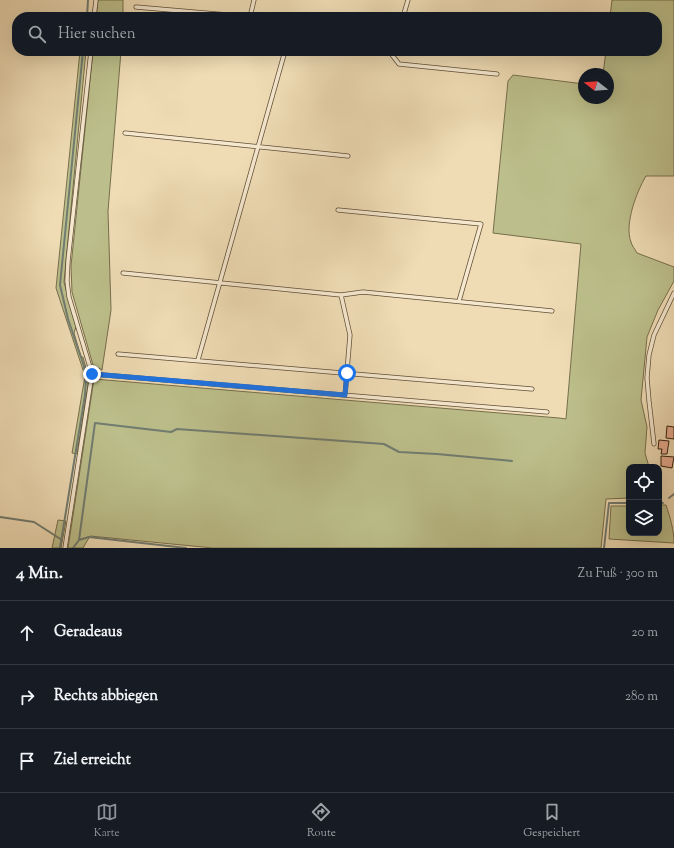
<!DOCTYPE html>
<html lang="de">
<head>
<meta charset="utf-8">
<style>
	:root { --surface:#171b24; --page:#242831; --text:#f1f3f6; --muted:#9ea1a6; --line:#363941; --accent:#8c9099 }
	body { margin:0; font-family:"Sorts Mill Goudy",serif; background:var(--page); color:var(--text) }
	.controls { position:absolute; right:12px; bottom:12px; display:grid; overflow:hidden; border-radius:8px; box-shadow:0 4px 16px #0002 }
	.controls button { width:36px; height:36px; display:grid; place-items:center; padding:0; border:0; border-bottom:1px solid var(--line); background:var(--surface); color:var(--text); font:20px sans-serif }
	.compass { position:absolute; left:578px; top:68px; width:36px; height:36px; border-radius:50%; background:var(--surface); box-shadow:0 4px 16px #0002; rotate:287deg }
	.stop { position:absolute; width:12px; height:12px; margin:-9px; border:3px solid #1a73e8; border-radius:50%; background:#fff }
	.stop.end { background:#1a73e8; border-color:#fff; box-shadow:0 1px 4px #0008 }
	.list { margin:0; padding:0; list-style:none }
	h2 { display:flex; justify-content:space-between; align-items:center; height:52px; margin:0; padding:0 16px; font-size:17px }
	h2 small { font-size:13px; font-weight:400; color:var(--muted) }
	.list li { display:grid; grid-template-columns:26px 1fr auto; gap:12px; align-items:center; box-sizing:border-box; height:64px; padding:0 16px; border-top:1px solid var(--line) }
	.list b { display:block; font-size:15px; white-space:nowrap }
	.list em { font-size:13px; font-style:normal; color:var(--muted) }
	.icon { flex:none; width:22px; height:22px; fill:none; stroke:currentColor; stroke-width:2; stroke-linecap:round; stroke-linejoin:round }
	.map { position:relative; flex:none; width:674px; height:548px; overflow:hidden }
	.search { position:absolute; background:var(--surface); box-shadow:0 4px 16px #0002; left:12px; right:12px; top:12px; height:44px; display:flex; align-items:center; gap:10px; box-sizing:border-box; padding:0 14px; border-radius:16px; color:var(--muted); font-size:15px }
	.sheet { height:244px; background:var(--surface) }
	nav { display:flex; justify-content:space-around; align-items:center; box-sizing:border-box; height:56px; border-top:1px solid var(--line); background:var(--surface); font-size:11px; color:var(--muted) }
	nav a { display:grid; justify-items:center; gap:2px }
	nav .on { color:var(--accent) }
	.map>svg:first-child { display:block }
	.green { fill:#bcbf8b; stroke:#766e4c }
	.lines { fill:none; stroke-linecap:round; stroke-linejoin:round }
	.stream { stroke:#717c71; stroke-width:2 }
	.building { fill:#e9ac90; stroke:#311e0c }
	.lane-casing { stroke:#604e36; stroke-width:5 }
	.lane { stroke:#f5e8cf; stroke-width:3.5 }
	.route { stroke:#1a73e8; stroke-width:5 }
</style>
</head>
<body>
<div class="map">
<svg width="674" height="548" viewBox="0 0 674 548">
	<rect width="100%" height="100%" fill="#efdcb5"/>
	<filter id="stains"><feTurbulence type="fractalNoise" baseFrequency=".005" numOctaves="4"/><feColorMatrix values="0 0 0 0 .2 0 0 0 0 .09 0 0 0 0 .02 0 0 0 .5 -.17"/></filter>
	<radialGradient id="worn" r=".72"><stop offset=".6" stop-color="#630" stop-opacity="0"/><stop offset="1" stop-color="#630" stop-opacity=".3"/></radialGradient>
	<path class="green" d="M98 0H123V17H96Z
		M612 0H674V176H646C637 191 624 224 631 242 632 246 635 249 637 253L674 267V281L658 310 647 337 641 400 647 427 645 453 649 467H629V498L606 499 601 548H213L90 536 83 548H68L94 379 559 418 566 419 581 244 493 233 508 81 513 75 584 84V98H608V74H603L606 51H657V17H610Z
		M80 51H86L64 282 76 327 74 333 81 357H83L87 372 88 385 77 454 72 453 85 376 56 288Z
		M93 51H121L108 211 111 310 102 370 93 365 72 292 71 266Z
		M659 505H666C670 517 674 530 674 543L609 539 611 506H629V533H659Z
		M58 520 66 521 61 548H52Z"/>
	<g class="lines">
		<path class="stream" d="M87 17 88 0
			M669 498 674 494
			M659 503H663
			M0 517 34 522 62 540
			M79 540 95 423 171 432 177 429 384 444 399 452 437 454 512 461
			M60 548 85 395 86 377 84 366 68 319 60 285 83 51
			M73 548 79 540 89 537 186 548
			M604 548 609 503H629"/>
	</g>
	<path class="building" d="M667 426 674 427V439L666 438Z
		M659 440 669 441 667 454H661L662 449H658Z
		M661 456 674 457 672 468 661 466Z"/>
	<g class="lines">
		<defs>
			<path id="lane" d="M136 7 251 17
				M94 17 96 0
				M250 17 254 0
				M403 17 408 0
				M393 51 392 55 399 64 497 74
				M125 133 348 156
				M338 210 481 224 459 301
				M123 273 341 295 363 292 552 311
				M341 295 350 335 345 395
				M118 354 532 389
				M198 360 285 51
				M92 374 547 412
				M654 444 649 401 647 378 649 355 654 335 674 293
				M65 548 92 374 69 297 67 281 68 261 91 51"/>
		</defs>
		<use href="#lane" class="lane-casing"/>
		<use href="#lane" class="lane"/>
	</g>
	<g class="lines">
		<path class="route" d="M92 374 345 395 347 373"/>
	</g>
	<rect width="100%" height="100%" filter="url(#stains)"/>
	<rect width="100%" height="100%" fill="url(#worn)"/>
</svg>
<div class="controls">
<button><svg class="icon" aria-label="locate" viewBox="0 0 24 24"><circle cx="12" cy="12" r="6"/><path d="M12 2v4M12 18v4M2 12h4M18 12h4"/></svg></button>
<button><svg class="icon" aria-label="layers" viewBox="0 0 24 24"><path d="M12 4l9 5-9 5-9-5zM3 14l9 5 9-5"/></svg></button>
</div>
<svg class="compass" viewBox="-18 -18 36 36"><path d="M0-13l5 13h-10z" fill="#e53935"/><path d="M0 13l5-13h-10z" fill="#9ea1a6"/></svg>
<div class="stop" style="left:347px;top:373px"></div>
<div class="stop end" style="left:92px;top:374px"></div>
<div class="search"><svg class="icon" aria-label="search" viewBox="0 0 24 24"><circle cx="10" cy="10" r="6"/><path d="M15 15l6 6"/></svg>Hier suchen</div>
</div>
<section class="sheet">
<h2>4 Min.<small>Zu Fuß · 300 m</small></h2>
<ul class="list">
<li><svg class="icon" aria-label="ahead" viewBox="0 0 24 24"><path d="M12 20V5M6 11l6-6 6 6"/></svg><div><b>Geradeaus</b></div><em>20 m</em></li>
<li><svg class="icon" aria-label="right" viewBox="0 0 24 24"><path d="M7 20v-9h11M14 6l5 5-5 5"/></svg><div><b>Rechts abbiegen</b></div><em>280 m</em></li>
<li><svg class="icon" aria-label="arrive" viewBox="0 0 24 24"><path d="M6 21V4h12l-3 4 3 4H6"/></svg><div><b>Ziel erreicht</b></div></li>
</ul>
</section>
<nav>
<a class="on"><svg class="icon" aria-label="map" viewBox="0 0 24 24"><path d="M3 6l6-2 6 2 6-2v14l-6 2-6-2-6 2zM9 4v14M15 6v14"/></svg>Karte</a>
<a><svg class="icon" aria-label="directions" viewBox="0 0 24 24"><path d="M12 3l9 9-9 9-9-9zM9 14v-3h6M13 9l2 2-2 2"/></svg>Route</a>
<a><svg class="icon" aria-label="saved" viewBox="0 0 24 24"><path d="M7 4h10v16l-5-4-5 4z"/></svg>Gespeichert</a>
</nav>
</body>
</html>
